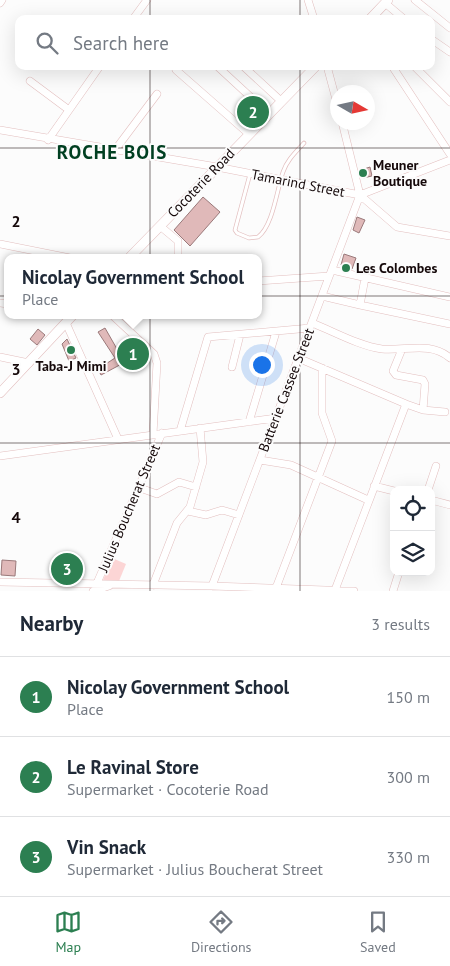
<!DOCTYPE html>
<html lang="en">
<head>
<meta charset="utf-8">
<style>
	:root { --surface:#fff; --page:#f6f6f7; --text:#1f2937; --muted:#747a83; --line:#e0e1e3; --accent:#2c7f51 }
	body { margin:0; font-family:"PT Sans",sans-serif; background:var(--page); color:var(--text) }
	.controls { position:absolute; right:15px; bottom:15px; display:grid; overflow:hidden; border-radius:10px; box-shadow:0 5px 20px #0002 }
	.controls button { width:45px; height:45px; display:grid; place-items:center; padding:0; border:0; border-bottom:1px solid var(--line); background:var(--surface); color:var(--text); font:25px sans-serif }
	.compass { position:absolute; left:330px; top:85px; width:45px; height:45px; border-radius:50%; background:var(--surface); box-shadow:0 5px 20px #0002; rotate:99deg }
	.you { position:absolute; left:261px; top:364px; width:18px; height:18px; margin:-12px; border:4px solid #fff; border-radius:50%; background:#1a73e8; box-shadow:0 0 0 8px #1a73e833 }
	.badge { display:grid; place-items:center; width:32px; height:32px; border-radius:50%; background:var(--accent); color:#fff; font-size:16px; font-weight:700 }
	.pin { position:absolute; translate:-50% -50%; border:2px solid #fff; box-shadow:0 1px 5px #0006 }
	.popup { position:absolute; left:4px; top:254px; width:258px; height:65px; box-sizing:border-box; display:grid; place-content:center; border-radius:10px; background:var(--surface); filter:drop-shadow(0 1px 4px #0005); font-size:16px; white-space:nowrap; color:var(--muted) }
	.popup b { font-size:19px; color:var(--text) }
	.popup::after { content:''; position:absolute; left:50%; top:100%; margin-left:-10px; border:10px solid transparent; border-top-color:var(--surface) }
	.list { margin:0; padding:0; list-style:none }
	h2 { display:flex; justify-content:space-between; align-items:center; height:65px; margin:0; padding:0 20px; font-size:21px }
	h2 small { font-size:16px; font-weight:400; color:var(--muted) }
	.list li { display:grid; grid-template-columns:32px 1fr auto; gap:15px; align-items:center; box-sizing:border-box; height:80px; padding:0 20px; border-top:1px solid var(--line) }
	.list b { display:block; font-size:19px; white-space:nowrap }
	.list p { margin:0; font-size:16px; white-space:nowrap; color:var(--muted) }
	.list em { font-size:16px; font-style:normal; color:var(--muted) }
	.icon { flex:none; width:28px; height:28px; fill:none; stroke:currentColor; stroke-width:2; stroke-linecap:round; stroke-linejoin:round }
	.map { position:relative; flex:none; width:450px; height:591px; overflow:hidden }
	.search { position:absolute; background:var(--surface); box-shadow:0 5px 20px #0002; left:15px; right:15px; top:15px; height:55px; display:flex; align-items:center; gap:12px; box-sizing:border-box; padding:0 18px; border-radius:10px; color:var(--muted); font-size:19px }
	.sheet { height:305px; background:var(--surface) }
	nav { display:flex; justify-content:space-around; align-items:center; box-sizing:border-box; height:70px; border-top:1px solid var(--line); background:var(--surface); font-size:14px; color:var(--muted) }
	nav a { display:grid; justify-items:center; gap:2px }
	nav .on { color:var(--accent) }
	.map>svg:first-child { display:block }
	.green { fill:#fcd5d5 }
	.building { fill:#e0b9b9; stroke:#9a797a }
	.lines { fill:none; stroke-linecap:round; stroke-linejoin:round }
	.service-casing { stroke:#e3bfbf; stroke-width:4.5 }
	.minor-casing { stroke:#e3bfbf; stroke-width:8 }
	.tertiary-casing { stroke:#e3bfbf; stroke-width:10 }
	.service { stroke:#fff; stroke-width:3 }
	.minor { stroke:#fff; stroke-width:7 }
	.tertiary { stroke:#fff; stroke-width:9 }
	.grid { fill:none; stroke:#15090a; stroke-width:1; stroke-opacity:0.55 }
	.poi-dot { fill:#2c7f51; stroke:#fcfcfc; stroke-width:2 }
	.labels { text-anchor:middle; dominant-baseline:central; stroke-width:4; stroke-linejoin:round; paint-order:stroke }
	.poi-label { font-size:14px; font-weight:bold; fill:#15090a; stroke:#fcfcfc; text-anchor:start }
	.street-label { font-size:14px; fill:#15090a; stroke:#fcfcfc }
	.district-label { font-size:19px; font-weight:bold; letter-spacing:1px; fill:#003f21; stroke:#fcfcfc }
	.grid-label { font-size:16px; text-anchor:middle; font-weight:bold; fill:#15090a; stroke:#fcfcfc; stroke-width:4; stroke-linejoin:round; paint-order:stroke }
</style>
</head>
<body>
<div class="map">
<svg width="450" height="591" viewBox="0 0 450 591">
	<rect width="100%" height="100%" fill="#fcfcfc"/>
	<path class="green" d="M112 558 126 564 119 581 103 580Z"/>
	<path class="building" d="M255 108 261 114 248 126 243 121Z
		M370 167 372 176 363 178 361 170Z
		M203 197 220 212 190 246 174 230Z
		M357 217 365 220 359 233 353 230Z
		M344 254 356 258 352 269 341 265Z
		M105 328 121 356 129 351 127 346 133 342 144 352 101 375 98 369 115 358 98 332Z
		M38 329 45 335 37 345 30 339Z
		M67 339 76 358 69 361 62 344Z
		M2 560 16 561 15 576 1 575Z
		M62 563H73L72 576 62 575Z"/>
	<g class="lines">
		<defs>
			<path id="service" d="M250 174 235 230 237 233 249 238 258 237C273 226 277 189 283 172 287 160 296 152 304 143"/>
			<path id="minor" d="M308 0 314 19
				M415 0 450 28
				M0 3 2 0
				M385 3 404 19
				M133 19 147 0
				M431 39 450 52
				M217 66 269 114
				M243 66 281 101
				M327 66 338 107
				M392 66 450 154
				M414 66 450 102
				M176 70 249 134
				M30 81 69 110
				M342 122 360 195
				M0 130 217 167 360 195
				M48 140 100 66
				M115 150 157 94
				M360 195 397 227 450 236
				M360 195 450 160
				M160 226 178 241V258
				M0 244 70 258
				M332 270 450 297
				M365 278 360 305 450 324
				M258 281 329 276
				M322 296 360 305
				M0 303 8 304
				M112 315 154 354 157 363 153 434
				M66 323 118 439
				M312 323C333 331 359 346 382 349 406 351 431 341 450 358
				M402 349 393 371 396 375 423 380 425 384 423 410
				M0 357 29 363
				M298 358 406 404 423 410 445 412
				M232 367 240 335
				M249 422 276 332
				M180 431 208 337 310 328
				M0 456 276 418
				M260 460 291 465 368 500
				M374 486 394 491
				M140 488 157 494 179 482 196 487
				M428 490 436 466
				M431 500 450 505
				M188 511 206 515 222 510 239 515
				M0 582 212 586 354 591
				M97 583 162 433
				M153 585 177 523 190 507 203 462 200 428
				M212 586 360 195
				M276 588 332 441 322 413V368
				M335 590 406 404
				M93 591 109 586
				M393 591 399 572"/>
			<path id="tertiary" d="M370 19 388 0
				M129 258 316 66
				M0 393 73 315"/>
		</defs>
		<use href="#service" class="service-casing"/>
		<use href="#minor" class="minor-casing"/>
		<use href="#tertiary" class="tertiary-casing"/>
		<use href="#service" class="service"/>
		<use href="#minor" class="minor"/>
		<use href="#tertiary" class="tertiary"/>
	</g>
	<path class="grid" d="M150 0V19M300 0V19M150 66V591M300 66V591M0 148H450M0 296H450M0 443H450"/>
	<g class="poi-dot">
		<circle cx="363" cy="173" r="5"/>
		<circle cx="346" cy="268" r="5"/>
		<circle cx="71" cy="350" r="5"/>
	</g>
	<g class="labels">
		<g class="poi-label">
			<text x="373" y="165">Meuner<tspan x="373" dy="16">Boutique</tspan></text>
			<text x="356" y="268">Les Colombes</text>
			<text x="71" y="366" text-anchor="middle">Taba-J Mimi</text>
		</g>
		<g class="street-label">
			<text transform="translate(201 183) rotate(-46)">Cocoterie Road</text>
			<text transform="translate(298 183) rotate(11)">Tamarind Street</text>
			<text transform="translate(286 390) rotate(-69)">Batterie Cassee Street</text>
			<text transform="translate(129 508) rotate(-67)">Julius Boucherat Street</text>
		</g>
		<g class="district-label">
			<text x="112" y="152">ROCHE BOIS</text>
		</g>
	</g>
	<g class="grid-label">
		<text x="16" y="227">2</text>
		<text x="16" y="375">3</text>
		<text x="16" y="523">4</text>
	</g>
</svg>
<div class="controls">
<button><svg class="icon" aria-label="locate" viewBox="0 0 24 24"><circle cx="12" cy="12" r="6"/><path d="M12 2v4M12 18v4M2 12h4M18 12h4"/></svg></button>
<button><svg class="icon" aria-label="layers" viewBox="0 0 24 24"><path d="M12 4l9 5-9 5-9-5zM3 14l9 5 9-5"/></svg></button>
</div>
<svg class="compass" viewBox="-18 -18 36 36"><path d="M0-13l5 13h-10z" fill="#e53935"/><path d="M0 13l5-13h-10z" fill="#747a83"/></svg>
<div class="you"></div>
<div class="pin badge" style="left:133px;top:354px">1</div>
<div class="popup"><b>Nicolay Government School</b>Place</div>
<div class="pin badge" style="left:253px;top:112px">2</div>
<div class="pin badge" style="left:67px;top:569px">3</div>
<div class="search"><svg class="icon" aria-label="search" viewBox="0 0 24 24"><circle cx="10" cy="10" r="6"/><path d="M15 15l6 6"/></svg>Search here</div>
</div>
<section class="sheet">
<h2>Nearby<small>3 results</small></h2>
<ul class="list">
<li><span class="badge">1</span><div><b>Nicolay Government School</b><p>Place</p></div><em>150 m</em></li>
<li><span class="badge">2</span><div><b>Le Ravinal Store</b><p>Supermarket · Cocoterie Road</p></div><em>300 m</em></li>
<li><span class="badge">3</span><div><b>Vin Snack</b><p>Supermarket · Julius Boucherat Street</p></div><em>330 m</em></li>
</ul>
</section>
<nav>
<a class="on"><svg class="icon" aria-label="map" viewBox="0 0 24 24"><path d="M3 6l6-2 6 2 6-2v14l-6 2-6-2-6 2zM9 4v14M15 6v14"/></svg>Map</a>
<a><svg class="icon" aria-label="directions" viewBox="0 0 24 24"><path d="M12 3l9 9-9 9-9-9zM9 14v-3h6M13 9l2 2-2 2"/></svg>Directions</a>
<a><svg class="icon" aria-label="saved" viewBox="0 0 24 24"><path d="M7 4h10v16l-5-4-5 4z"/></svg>Saved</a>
</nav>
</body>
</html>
